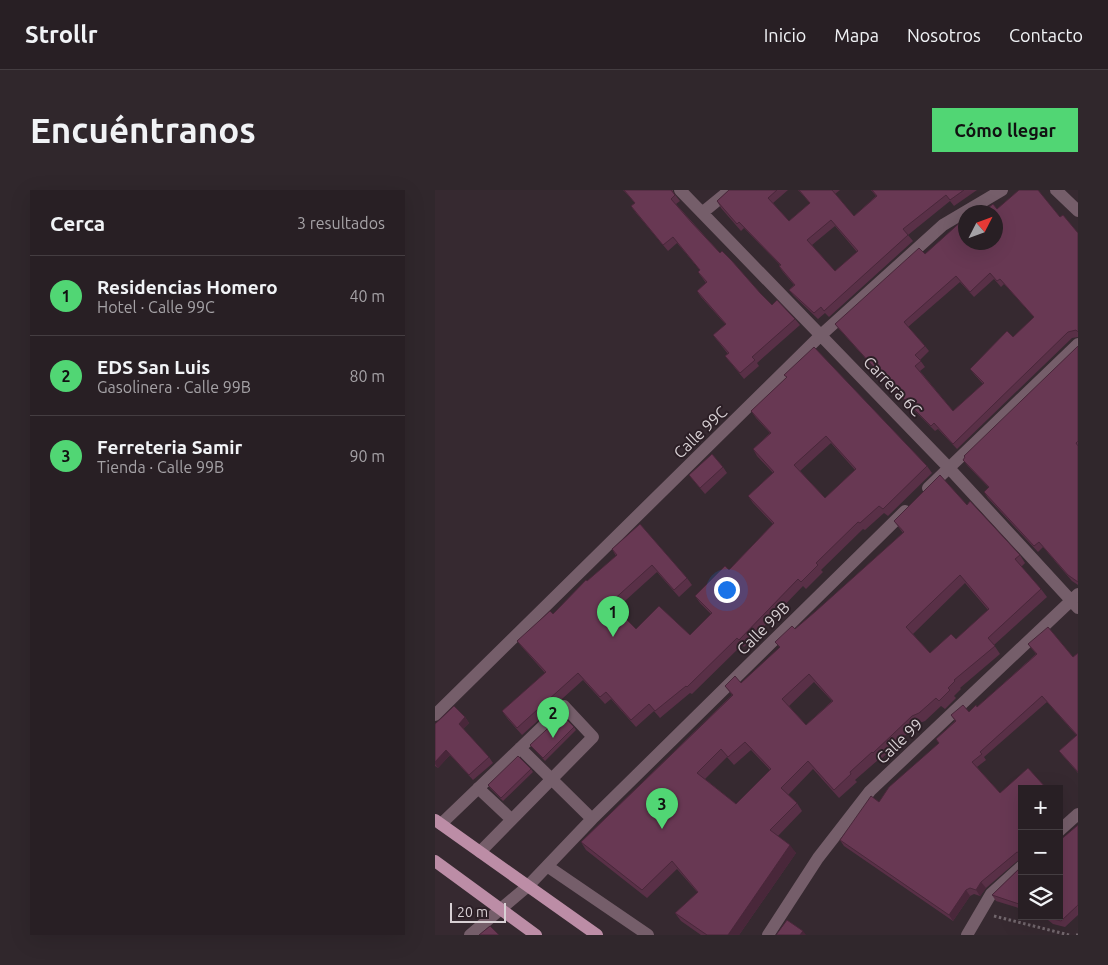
<!DOCTYPE html>
<html lang="es">
<head>
<meta charset="utf-8">
<style>
	:root { --surface:#281f24; --page:#30272c; --text:#f1f3f6; --muted:#a5a2a6; --line:#443d41; --accent:#51d674 }
	body { margin:0; font-family:Ubuntu,sans-serif; background:var(--page); color:var(--text) }
	.controls { position:absolute; right:15px; bottom:15px; display:grid; overflow:hidden; border-radius:0px; box-shadow:0 5px 20px #0002 }
	.controls button { width:45px; height:45px; display:grid; place-items:center; padding:0; border:0; border-bottom:1px solid var(--line); background:var(--surface); color:var(--text); font:25px sans-serif }
	.compass { position:absolute; left:523px; top:15px; width:45px; height:45px; border-radius:50%; background:var(--surface); box-shadow:0 5px 20px #0002; rotate:48deg }
	.scale { position:absolute; left:15px; bottom:12px; width:56px; box-sizing:border-box; padding-left:5px; border:2px solid #d8d0d4; border-top:0; font-size:14px; line-height:18px; white-space:nowrap; color:#d8d0d4; -webkit-text-stroke:4px #2c1f26; paint-order:stroke }
	.you { position:absolute; left:291px; top:399px; width:18px; height:18px; margin:-12px; border:4px solid #fff; border-radius:50%; background:#1a73e8; box-shadow:0 0 0 8px #1a73e833 }
	.badge { display:grid; place-items:center; width:32px; height:32px; border-radius:50%; background:var(--accent); color:#111; font-size:16px; font-weight:700 }
	.pin { position:absolute; translate:-50% -41px; filter:drop-shadow(0 1px 2px #0008) }
	.pin::after { content:''; position:absolute; top:26px; width:18px; height:15px; background:inherit; clip-path:polygon(0 0,100% 0,50% 100%) }
	.list { margin:0; padding:0; list-style:none }
	h2 { display:flex; justify-content:space-between; align-items:center; height:65px; margin:0; padding:0 20px; font-size:21px }
	h2 small { font-size:16px; font-weight:400; color:var(--muted) }
	.list li { display:grid; grid-template-columns:32px 1fr auto; gap:15px; align-items:center; box-sizing:border-box; height:80px; padding:0 20px; border-top:1px solid var(--line) }
	.list b { display:block; font-size:19px; white-space:nowrap }
	.list p { margin:0; font-size:16px; white-space:nowrap; color:var(--muted) }
	.list em { font-size:16px; font-style:normal; color:var(--muted) }
	.icon { flex:none; width:28px; height:28px; fill:none; stroke:currentColor; stroke-width:2; stroke-linecap:round; stroke-linejoin:round }
	.map { position:relative; flex:none; width:643px; height:745px; overflow:hidden; border-radius:0px }
	header { display:flex; align-items:center; gap:30px; box-sizing:border-box; height:70px; padding:0 25px; background:var(--surface); border-bottom:1px solid var(--line) }
	header strong { font-size:24px }
	nav { display:flex; gap:28px; margin-inline-start:auto; font-size:18px }
	.intro { display:flex; align-items:center; justify-content:space-between; box-sizing:border-box; height:120px; padding:0 30px }
	h1 { margin:0; font-size:35px }
	.button { padding:12px 22px; border-radius:0px; background:var(--accent); color:#111; font-size:18px; font-weight:700 }
	main { display:flex; gap:30px; padding:0 30px }
	aside { flex:1; background:var(--surface); border-radius:0px; box-shadow:0 5px 20px #0002 }
	.map>svg:first-child { display:block }
	.lines { fill:none; stroke-linecap:round; stroke-linejoin:round }
	.path { stroke:#72676d; stroke-width:3; stroke-dasharray:2.5 2.5; stroke-linecap:butt }
	.minor { stroke:#755e6a; stroke-width:12 }
	.major { stroke:#bc8da6; stroke-width:12 }
	.wall { fill:#593047; fill-rule:evenodd }
	.shaded-wall { fill:#49273a }
	.building { fill:#683853; stroke:#49273a; fill-rule:evenodd }
	.labels { text-anchor:middle; dominant-baseline:central; stroke-width:4; stroke-linejoin:round; paint-order:stroke }
	.street-label { font-size:16px; fill:#d8d0d4; stroke:#2c1f26 }
</style>
</head>
<body>
<header>
<strong>Strollr</strong>
<nav><a>Inicio</a><a>Mapa</a><a>Nosotros</a><a>Contacto</a></nav>
</header>
<div class="intro"><h1>Encuéntranos</h1><a class="button">Cómo llegar</a></div>
<main>
<aside>
<h2>Cerca<small>3 resultados</small></h2>
<ul class="list">
<li><span class="badge">1</span><div><b>Residencias Homero</b><p>Hotel · Calle 99C</p></div><em>40 m</em></li>
<li><span class="badge">2</span><div><b>EDS San Luis</b><p>Gasolinera · Calle 99B</p></div><em>80 m</em></li>
<li><span class="badge">3</span><div><b>Ferreteria Samir</b><p>Tienda · Calle 99B</p></div><em>90 m</em></li>
</ul>
</aside>
<div class="map">
<svg width="643" height="745" viewBox="0 0 643 745">
	<rect width="100%" height="100%" fill="#362930"/>
	<g class="lines">
		<path class="path" d="M559 726 634 745
			M641 745H643"/>
		<path class="minor" d="M245 0 514 278 643 418
			M621 0 643 21
			M267 23 295 0
			M493 298 643 154
			M0 525 386 145 508 35 567 0
			M85 558 157 629
			M43 598 76 629
			M6 634 129 516 158 547 45 662
			M624 641 643 624
			M112 676 213 745
			M35 745 93 696 157 629 470 321
			M333 745 383 668 435 601 643 404
			M532 745 556 704 587 676"/>
		<path class="major" d="M0 630 162 745
			M0 671 101 745"/>
	</g>
	<path class="wall" d="M188 0H238V2L245 11 241 14 285 63 337 115 360 129 365 135 322 173 324 176 309 189 295 172 290 166 293 164 278 145 291 135 266 107 262 101 271 93 263 82 265 80 242 53 233 61 201 23 196 16 200 13Z
		M294 0H353L338 13 354 31 375 13 363 0H405L400 4 419 26 441 6 436 0H542L519 16 515 11 473 45 478 51 394 127 390 123 383 129 359 106 354 100 359 95 348 82 344 76 345 75 309 38 306 41 286 18 282 11ZM400 36 422 62 400 81 377 55Z
		M562 19 625 27 643 43V147L637 148 522 259 503 239 500 241 457 198 404 139 400 134 490 64 530 52ZM559 89 566 97 569 94 599 127 578 147 535 179 539 184 548 194 518 221 485 181 490 177 485 170 494 161 490 156 473 137 525 92 539 107Z
		M643 156V395L637 391 608 357 603 362 553 308 549 302 554 298 532 275 528 270Z
		M349 185 492 276 497 283 453 326 449 323 430 340 428 339 386 380 388 382 371 399 368 396 309 457 307 455 257 504 255 503 225 528 219 521 201 537 176 509 170 514 148 490 87 545 72 528 67 521 110 483 87 457 82 451 118 424 181 366 177 359 252 388 257 395 244 407 222 382 181 419 201 439 255 445 276 424 265 413 260 406 294 380 338 334 318 313 313 306 338 283 322 266 318 259 335 243 321 228 316 221 352 188ZM396 253 420 280 390 308 365 281Z
		M288 277 292 283 270 304 254 285Z
		M532 315 585 365 590 373 586 377 606 399 612 407 559 455 565 464 525 498 526 499 519 506 521 508 510 519 506 516 490 531 482 534 444 571 443 570 420 590 422 592 404 608 378 579 353 605 362 613 367 621 343 646 361 663 304 745H266L246 731 240 723 263 703 242 679 212 708 151 660 146 652 297 505 290 496 306 493 345 458 340 452 360 439 381 421 468 343 459 331ZM530 393 553 420 521 449 495 463 478 444ZM379 492 397 511 371 535 354 516ZM316 560 335 580 301 614 270 589 292 567 299 575Z
		M593 454 638 467 643 463V583L629 567 624 561 642 546 612 512 549 567 551 570 542 577 565 603 587 599V668H586L551 698 545 706 539 704 535 706 518 731 409 656 405 650 504 553 501 549 520 531 516 525 534 522 542 517 601 464Z
		M30 527 34 533 28 539 54 567 58 573 38 590 15 565 3 578 0 576V534Z
		M139 537 141 540 110 571 95 555Z
		M96 579 98 582 68 611 55 598 53 595Z
		M643 635V725L630 737 618 734 608 726H624Z
		M587 676V719L561 711 557 705Z"/>
	<path class="shaded-wall" d="M30 527 34 533 28 539 24 534Z
		M11 560 15 565 3 578 0 574V572Z
		M355 655 361 663 304 745H293Z
		M546 692 551 698 545 706 541 700Z
		M531 700 535 706 518 731 514 725Z
		M368 741 371 745H365Z"/>
	<path class="building" d="M189 0H236L240 5 236 9 257 33 285 63 287 61 297 71 326 104 337 115 342 110 360 129 317 167 320 170 305 183 290 166 294 163 278 145 291 134 262 101 272 92 263 82 265 80 238 47 228 55 196 16 200 13Z
		M294 0H342L333 8 354 31 375 13 364 0H397L419 26 442 6 437 0H529L515 10 511 5 468 39 473 45 389 121 386 117 379 123 354 100 360 95 344 76 346 75 304 32 302 34 282 11ZM396 30 423 61 400 81 372 50Z
		M584 0H603L625 27 628 25 643 43V142L641 140 633 142 518 254 499 233 496 236 453 193 400 134 484 58 490 64 530 28V52H560V22H548L558 14 562 19ZM555 83 562 91 565 89 599 127 578 147 572 141 535 179 549 193 518 221 480 176 486 171 480 165 490 156 469 132 521 86 535 102Z
		M643 156V251L641 253 643 256V392L633 385 604 352 599 356 549 302 554 297 528 270 530 267 529 266Z
		M379 157 492 276 448 319 444 316 425 333 423 332 381 373 383 375 366 392 363 389 304 450 302 448 252 497 251 496 220 521 214 514 196 530 171 502 165 507 143 483 82 538 67 521 111 482 82 451 115 421 118 424 151 390 152 391 182 365 177 359 205 334 252 388 239 400 217 375 175 413 201 439 224 416 255 445 277 423 260 406 290 376 294 380 339 333 313 306 339 282 318 259 336 243 316 221 352 187 349 185ZM391 246 421 279 390 308 359 275Z
		M277 264 288 277 265 298 254 285Z
		M505 285 532 315 535 311 585 365 580 369 606 399 553 448 560 456 519 490 520 491 513 498 515 500 504 511 501 508 484 523 477 526 438 563 437 562 415 582 416 584 399 600 373 571 346 598 362 613 335 640 355 655 293 745H272L240 723 263 702 237 671 207 700 146 652 298 505 290 496 300 486 306 493 345 457 340 452 357 436 360 439 381 421 469 342 459 331ZM525 385 554 419 521 449 516 444 495 463 471 437ZM374 484 398 511 371 535 347 509ZM310 552 336 579 301 614 262 583 286 559 293 567Z
		M613 437 638 467 643 463V582L624 561 642 545 607 506 545 562 547 564 537 572 565 603 593 578 612 599H587V664L582 662 546 692 541 700 535 698 531 700 514 725 405 650 436 606 444 612 454 597 504 553 501 549 521 531 516 525 528 515 534 522 541 515 542 517 602 464 593 454Z
		M19 516 30 527 24 534 54 567 34 585 11 560 0 572V534Z
		M127 525 139 537 108 568 95 555Z
		M83 566 96 579 66 608 53 595Z
		M643 635V715L626 731 614 728 612 726H624V651Z
		M587 676V715L557 705Z
		M352 730 368 741 365 745H341Z
		M55 736 64 745H44Z"/>
	<g class="labels">
		<g class="street-label">
			<text transform="translate(458 196) rotate(46)">Carrera 6C</text>
			<text transform="translate(265 242) rotate(-44)">Calle 99C</text>
			<text transform="translate(328 438) rotate(-45)">Calle 99B</text>
			<text transform="translate(464 551) rotate(-44)">Calle 99</text>
		</g>
	</g>
</svg>
<div class="controls">
<button>+</button>
<button>−</button>
<button><svg class="icon" aria-label="layers" viewBox="0 0 24 24"><path d="M12 4l9 5-9 5-9-5zM3 14l9 5 9-5"/></svg></button>
</div>
<svg class="compass" viewBox="-18 -18 36 36"><path d="M0-13l5 13h-10z" fill="#e53935"/><path d="M0 13l5-13h-10z" fill="#a5a2a6"/></svg>
<div class="scale">20 m</div>
<div class="you"></div>
<div class="pin badge" style="left:178px;top:447px">1</div>
<div class="pin badge" style="left:118px;top:548px">2</div>
<div class="pin badge" style="left:227px;top:639px">3</div>
</div>
</main>
</body>
</html>
